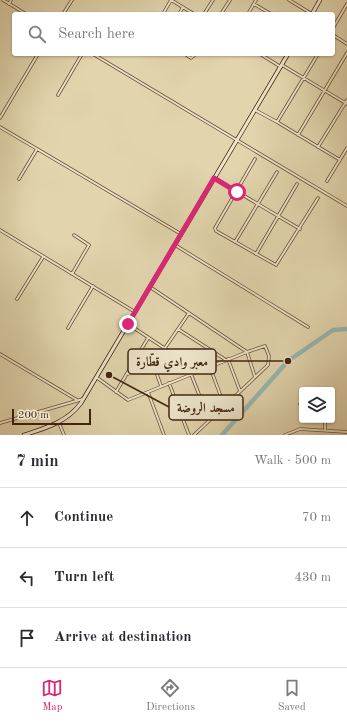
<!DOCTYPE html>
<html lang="en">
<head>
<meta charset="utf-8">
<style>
	:root { --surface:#fff; --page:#f7f7f7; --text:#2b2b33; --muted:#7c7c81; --line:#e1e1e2; --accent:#db2777 }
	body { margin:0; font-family:"Old Standard TT",Amiri,serif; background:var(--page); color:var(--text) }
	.controls { position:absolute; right:12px; bottom:12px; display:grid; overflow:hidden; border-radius:4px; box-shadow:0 1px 3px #0004 }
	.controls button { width:36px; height:36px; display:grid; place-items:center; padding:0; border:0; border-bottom:1px solid var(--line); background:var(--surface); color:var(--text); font:20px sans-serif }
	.scale { position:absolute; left:12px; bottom:10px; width:79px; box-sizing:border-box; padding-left:4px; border:2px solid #43250e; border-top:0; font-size:11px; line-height:14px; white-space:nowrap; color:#43250e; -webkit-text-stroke:3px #ece4ca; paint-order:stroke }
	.stop { position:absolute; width:12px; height:12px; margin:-9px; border:3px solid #db2777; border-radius:50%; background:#fff }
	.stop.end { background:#db2777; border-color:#fff; box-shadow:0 1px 4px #0008 }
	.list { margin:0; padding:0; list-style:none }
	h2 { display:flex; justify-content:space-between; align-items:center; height:52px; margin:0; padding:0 16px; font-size:17px }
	h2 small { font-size:13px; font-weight:400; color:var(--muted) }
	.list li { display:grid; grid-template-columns:26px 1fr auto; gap:12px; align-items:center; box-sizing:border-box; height:60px; padding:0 16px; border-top:1px solid var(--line) }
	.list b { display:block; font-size:15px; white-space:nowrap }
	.list em { font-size:13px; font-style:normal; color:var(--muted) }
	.icon { flex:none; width:22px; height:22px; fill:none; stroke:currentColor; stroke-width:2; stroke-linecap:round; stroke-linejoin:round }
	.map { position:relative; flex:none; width:347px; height:435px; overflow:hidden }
	.search { position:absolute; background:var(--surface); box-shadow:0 1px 3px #0004; left:12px; right:12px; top:12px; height:44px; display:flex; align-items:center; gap:10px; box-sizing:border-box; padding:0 14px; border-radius:4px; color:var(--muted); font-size:15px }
	.sheet { height:232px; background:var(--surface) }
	nav { display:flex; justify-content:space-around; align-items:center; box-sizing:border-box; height:56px; border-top:1px solid var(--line); background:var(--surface); font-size:11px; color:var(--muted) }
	nav a { display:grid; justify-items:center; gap:2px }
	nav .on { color:var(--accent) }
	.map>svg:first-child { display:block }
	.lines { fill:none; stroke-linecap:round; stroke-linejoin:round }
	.river { stroke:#97b7b3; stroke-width:4.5 }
	.street-casing { stroke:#6b5136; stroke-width:3.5 }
	.secondary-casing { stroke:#43250e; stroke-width:4.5 }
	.street { stroke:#ece4ca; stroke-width:2 }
	.secondary { stroke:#ece4ca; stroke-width:3 }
	.route { stroke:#db2777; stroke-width:5 }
	.leader { fill:none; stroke:#43250e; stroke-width:1.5 }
	.callout-dot { fill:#43250e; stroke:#ece4ca; stroke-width:1.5 }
	.callout { fill:#ece4ca; stroke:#43250e; stroke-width:1.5 }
	.callout-label { font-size:13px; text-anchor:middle; font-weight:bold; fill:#43250e }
</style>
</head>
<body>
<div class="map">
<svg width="347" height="435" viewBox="0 0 347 435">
	<rect width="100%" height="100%" fill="#e2d5ae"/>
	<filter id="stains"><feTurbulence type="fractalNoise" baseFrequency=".005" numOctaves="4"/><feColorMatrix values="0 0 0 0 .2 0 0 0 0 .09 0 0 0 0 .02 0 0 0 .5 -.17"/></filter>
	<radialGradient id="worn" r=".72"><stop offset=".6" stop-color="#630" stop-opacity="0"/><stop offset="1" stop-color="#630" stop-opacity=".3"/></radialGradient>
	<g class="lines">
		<path class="river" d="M222 435 288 361 333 330 347 329"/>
		<defs>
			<path id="street" d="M3 0 26 14
				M171 0 194 14
				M289 0 312 14
				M9 4 11 0
				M254 4 271 14
				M63 14 72 0
				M163 14 171 0
				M179 14 183 7
				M204 14 213 0
				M221 14 230 0
				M248 14 256 0
				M333 28 347 4
				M333 35 347 44
				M93 54 347 206
				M185 54 191 58 196 54
				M260 54 281 67
				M318 54 277 122 340 160
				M282 65 347 104
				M58 95 82 54
				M255 110 277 122
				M0 118 38 54
				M0 127 181 234
				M298 135 347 53
				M318 147 347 100
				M255 159 215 228 216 231 276 265 318 198
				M214 178 300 229
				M19 179 37 149
				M327 181 347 148
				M0 230 135 312
				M235 242 277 172
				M175 245 308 327
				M256 254 297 184
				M72 274 89 245 74 235
				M150 287 247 352 255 377
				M17 299 43 257
				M128 324 199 371
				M68 328 93 286
				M178 329 226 360
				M165 348 189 313
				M0 354 77 400
				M228 359 240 391
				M153 363 161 386
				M210 367 224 405
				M128 374 175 355
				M191 374 209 420
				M96 377 128 400 247 352 265 346 269 356 268 365 194 435
				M169 383 189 435
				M116 392 148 338
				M148 392 164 435
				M300 404 302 405
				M0 423 83 399
				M59 423 64 435
				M325 430V420
				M285 435 300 429 347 432"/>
			<path id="secondary" d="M312 14 320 0
				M24 435C46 428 67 422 81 403L288 54"/>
		</defs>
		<use href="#street" class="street-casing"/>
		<use href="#secondary" class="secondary-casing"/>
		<use href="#street" class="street"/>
		<use href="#secondary" class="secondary"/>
	</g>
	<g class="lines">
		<path class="route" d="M128 324 214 178 237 192"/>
	</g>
	<path class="leader" d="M288 361L216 361M109 375L169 407"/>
	<g class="callout-dot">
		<circle cx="288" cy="361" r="4"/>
		<circle cx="109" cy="375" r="4"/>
	</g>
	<g class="callout">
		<rect x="128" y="349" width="88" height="25" rx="4"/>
		<rect x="169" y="395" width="74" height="25" rx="4"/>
	</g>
	<g class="callout-label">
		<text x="172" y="366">معبر وادي قطّارة</text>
		<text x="206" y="412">مسجد الروضة</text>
	</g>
	<rect width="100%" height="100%" filter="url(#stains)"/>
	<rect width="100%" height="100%" fill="url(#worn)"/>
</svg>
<div class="controls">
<button><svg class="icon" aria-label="layers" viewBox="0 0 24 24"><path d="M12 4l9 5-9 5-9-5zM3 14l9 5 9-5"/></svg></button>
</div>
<div class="scale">200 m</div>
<div class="stop" style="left:237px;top:192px"></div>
<div class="stop end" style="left:128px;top:324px"></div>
<div class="search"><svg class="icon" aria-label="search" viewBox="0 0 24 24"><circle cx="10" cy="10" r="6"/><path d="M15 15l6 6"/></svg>Search here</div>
</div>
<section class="sheet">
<h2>7 min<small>Walk · 500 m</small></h2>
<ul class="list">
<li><svg class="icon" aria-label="ahead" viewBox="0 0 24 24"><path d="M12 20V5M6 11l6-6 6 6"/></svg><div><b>Continue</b></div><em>70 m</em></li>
<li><svg class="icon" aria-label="left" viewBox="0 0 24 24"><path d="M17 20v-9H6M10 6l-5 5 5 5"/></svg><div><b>Turn left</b></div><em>430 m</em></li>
<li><svg class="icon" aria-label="arrive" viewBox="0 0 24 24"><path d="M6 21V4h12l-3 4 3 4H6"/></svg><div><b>Arrive at destination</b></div></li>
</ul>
</section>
<nav>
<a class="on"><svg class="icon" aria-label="map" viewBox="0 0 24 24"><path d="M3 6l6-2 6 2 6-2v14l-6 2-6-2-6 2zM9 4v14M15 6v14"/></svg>Map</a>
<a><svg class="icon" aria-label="directions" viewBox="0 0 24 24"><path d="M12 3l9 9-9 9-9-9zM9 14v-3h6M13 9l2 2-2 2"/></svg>Directions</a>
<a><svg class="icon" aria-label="saved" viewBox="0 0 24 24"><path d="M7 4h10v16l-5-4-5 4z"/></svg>Saved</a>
</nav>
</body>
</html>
